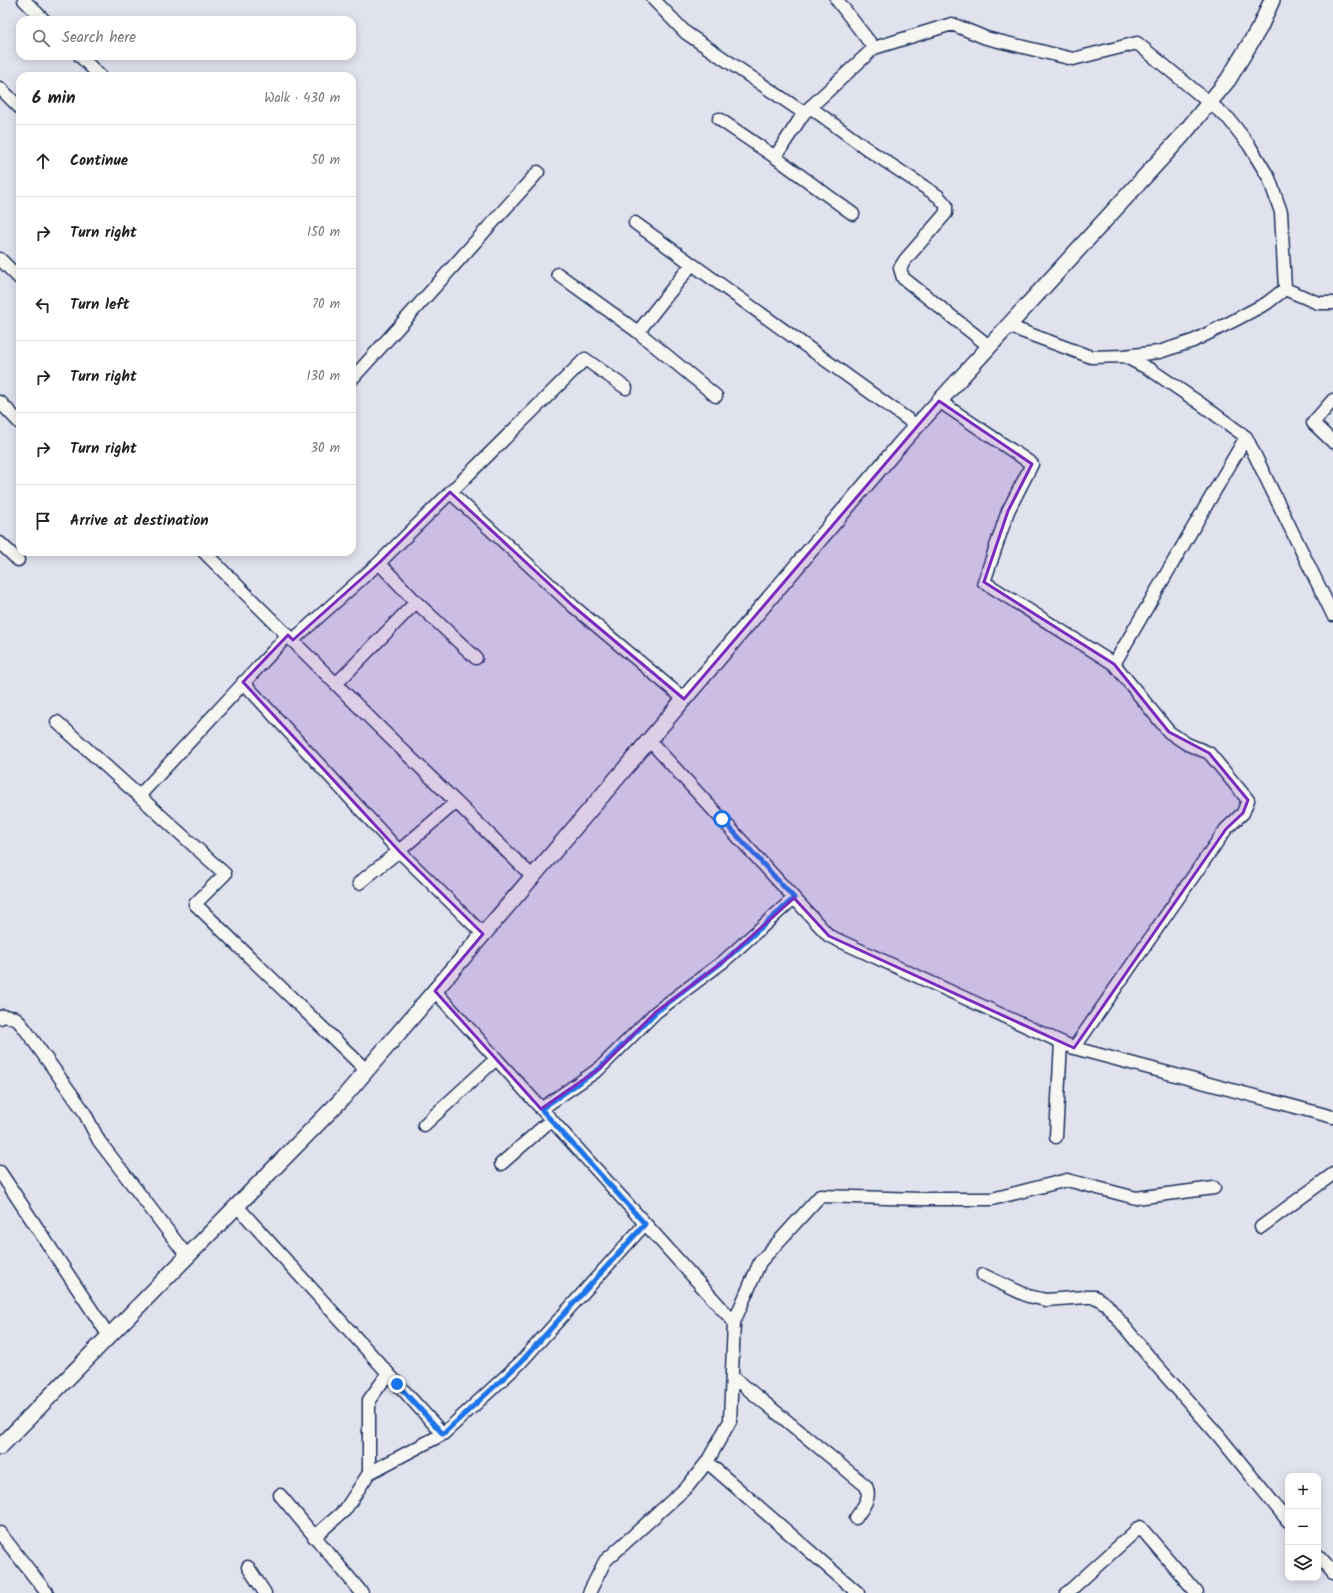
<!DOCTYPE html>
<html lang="en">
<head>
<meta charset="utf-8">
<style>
	:root { --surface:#fff; --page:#f6f6f6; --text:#222; --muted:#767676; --line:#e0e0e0 }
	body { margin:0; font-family:Kalam,sans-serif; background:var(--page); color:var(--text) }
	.controls { position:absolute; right:12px; bottom:12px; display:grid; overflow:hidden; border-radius:8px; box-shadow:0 2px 10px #0003 }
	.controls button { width:36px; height:36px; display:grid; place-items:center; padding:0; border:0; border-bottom:1px solid var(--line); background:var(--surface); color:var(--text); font:20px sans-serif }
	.stop { position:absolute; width:12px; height:12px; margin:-9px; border:3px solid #1a73e8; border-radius:50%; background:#fff }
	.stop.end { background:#1a73e8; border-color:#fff; box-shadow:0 1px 4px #0008 }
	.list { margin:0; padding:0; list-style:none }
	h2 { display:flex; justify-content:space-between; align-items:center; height:52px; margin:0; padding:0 16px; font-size:17px }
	h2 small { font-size:13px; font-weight:400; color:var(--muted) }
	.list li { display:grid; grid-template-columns:26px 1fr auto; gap:12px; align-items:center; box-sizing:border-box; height:72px; padding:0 16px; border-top:1px solid var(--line) }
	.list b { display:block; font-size:15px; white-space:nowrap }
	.list em { font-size:13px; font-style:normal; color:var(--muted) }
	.icon { flex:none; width:22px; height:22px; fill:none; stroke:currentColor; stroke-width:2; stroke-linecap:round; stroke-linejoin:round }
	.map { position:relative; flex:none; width:1333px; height:1593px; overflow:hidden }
	.search { position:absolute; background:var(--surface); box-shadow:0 2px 10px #0003; left:16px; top:16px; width:340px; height:44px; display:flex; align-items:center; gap:10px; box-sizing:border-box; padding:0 14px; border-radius:12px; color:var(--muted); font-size:15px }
	.panel { position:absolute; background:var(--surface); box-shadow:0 2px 10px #0003; left:16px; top:72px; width:340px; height:484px; border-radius:12px }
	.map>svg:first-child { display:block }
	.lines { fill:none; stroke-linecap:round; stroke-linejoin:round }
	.minor-casing { stroke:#1b2f5e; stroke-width:15 }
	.tertiary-casing { stroke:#1b2f5e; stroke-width:18 }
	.minor { stroke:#f6f6f2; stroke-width:12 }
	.tertiary { stroke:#f6f6f2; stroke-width:15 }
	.route { stroke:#1a73e8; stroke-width:5 }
	.marked { fill:#7b2cbf; fill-opacity:0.2; stroke:#7b2cbf; stroke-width:3; stroke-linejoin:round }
</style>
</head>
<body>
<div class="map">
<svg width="1333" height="1593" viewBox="0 0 1333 1593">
	<rect width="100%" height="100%" fill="#e0e2ee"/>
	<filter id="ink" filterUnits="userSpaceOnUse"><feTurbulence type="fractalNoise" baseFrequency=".025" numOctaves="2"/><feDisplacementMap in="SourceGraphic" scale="8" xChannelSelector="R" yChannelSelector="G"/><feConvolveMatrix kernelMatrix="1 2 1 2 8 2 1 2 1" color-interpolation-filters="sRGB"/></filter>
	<g filter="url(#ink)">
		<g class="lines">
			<defs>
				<path id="minor" d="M24 0 44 20
					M654 0 686 33 804 113 874 48 952 24 986 38 1073 59 1137 43 1229 119 1249 145 1269 178 1281 212 1285 289
					M837 0 874 48
					M80 56 100 76
					M0 88 20 108
					M810 107 870 151 938 196 946 205V213L905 260 900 268 903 278 989 346
					M719 119 775 157 853 214
					M775 157 804 113
					M635 223 917 426
					M0 259 20 279
					M692 264 638 332 716 396
					M558 274 638 332
					M1008 326 1091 357 1124 356 1159 352 1193 341 1233 321 1267 303 1285 289 1318 303H1333
					M1124 356 1151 370 1201 404 1246 437 1333 615
					M352 379 538 172
					M1333 400 1313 423 1333 442
					M939 401 1032 464 1008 511 984 582 1114 664
					M0 402 20 423
					M450 492 573 606 684 699
					M0 543 18 560
					M204 552 377 725 533 877
					M379 563 416 602 476 658
					M293 640 379 563 585 359 626 388
					M243 682 399 851 456 802
					M336 684 416 602
					M57 722 139 796 288 635
					M649 740 829 936 1074 1048 1333 1117
					M139 796 225 874 195 904 366 1070
					M359 883 399 851 483 934
					M435 991 734 1322
					M0 1018 3 1016 16 1018 25 1029 83 1110 99 1141 187 1256
					M1074 1048 1226 829 1243 813 1248 800 1209 753 1187 744 1169 732 1114 664 1246 437
					M541 1109 599 1069 656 1012 724 961 794 898
					M424 1125 496 1059
					M1056 1137 1061 1042
					M501 1164 551 1120
					M0 1172 109 1336
					M236 1205 443 1434
					M1261 1227 1333 1174
					M983 1275 1028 1296 1046 1300 1086 1297H1095L1106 1304 1150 1358 1218 1435 1288 1521
					M732 1376 866 1486C872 1498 862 1508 856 1518
					M707 1462 858 1593
					M369 1473V1400L388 1374
					M280 1495 362 1593
					M0 1533 47 1593
					M314 1537 345 1510 369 1473 443 1434 520 1363 645 1224
					M1318 1556 1333 1573
					M248 1567 265 1593
					M589 1593 605 1561 688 1486 707 1462 730 1421 734 1322 760 1262 820 1196 921 1199H992L1067 1180 1136 1198 1214 1188
					M1067 1593 1140 1527 1197 1593"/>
				<path id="tertiary" d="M0 1447 342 1099 600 798 902 442 1181 137 1228 80 1260 27 1272 0"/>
			</defs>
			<use href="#minor" class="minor-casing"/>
			<use href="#tertiary" class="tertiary-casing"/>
			<use href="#minor" class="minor"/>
			<use href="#tertiary" class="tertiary"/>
		</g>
	</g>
	<g class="lines" filter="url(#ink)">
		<path class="route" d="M397 1384 443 1434 520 1363 645 1224 541 1109 599 1069 656 1012 724 961 794 898 722 819"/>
	</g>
	<path class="marked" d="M939 401 1032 464 1008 511 984 582 1114 664 1169 732 1209 753 1248 800 1243 813 1226 829 1074 1048 829 936 794 898 724 961 656 1012 599 1069 541 1109 435 991 483 934 399 851 243 682 288 635 293 640 379 563 450 492 573 606 684 699Z"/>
</svg>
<div class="controls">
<button>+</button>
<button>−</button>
<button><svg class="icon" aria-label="layers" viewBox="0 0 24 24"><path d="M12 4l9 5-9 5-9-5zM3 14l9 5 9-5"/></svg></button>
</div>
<div class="stop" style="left:722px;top:819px"></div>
<div class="stop end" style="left:397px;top:1384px"></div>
<div class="search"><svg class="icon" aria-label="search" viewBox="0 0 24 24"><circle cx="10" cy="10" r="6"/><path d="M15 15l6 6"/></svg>Search here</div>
<section class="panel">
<h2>6 min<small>Walk · 430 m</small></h2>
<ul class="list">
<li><svg class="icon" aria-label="ahead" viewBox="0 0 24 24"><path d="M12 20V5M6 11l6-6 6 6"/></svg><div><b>Continue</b></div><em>50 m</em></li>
<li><svg class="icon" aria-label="right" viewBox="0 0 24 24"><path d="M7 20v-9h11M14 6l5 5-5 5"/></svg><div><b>Turn right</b></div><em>150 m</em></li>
<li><svg class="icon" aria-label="left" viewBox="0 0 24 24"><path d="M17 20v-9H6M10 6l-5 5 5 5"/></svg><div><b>Turn left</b></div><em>70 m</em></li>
<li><svg class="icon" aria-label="right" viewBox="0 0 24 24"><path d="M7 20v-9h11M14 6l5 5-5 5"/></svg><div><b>Turn right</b></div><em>130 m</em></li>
<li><svg class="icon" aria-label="right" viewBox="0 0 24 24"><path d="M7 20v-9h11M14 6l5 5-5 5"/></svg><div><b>Turn right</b></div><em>30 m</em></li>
<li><svg class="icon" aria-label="arrive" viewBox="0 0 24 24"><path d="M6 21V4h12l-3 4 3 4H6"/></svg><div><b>Arrive at destination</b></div></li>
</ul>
</section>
</div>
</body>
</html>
